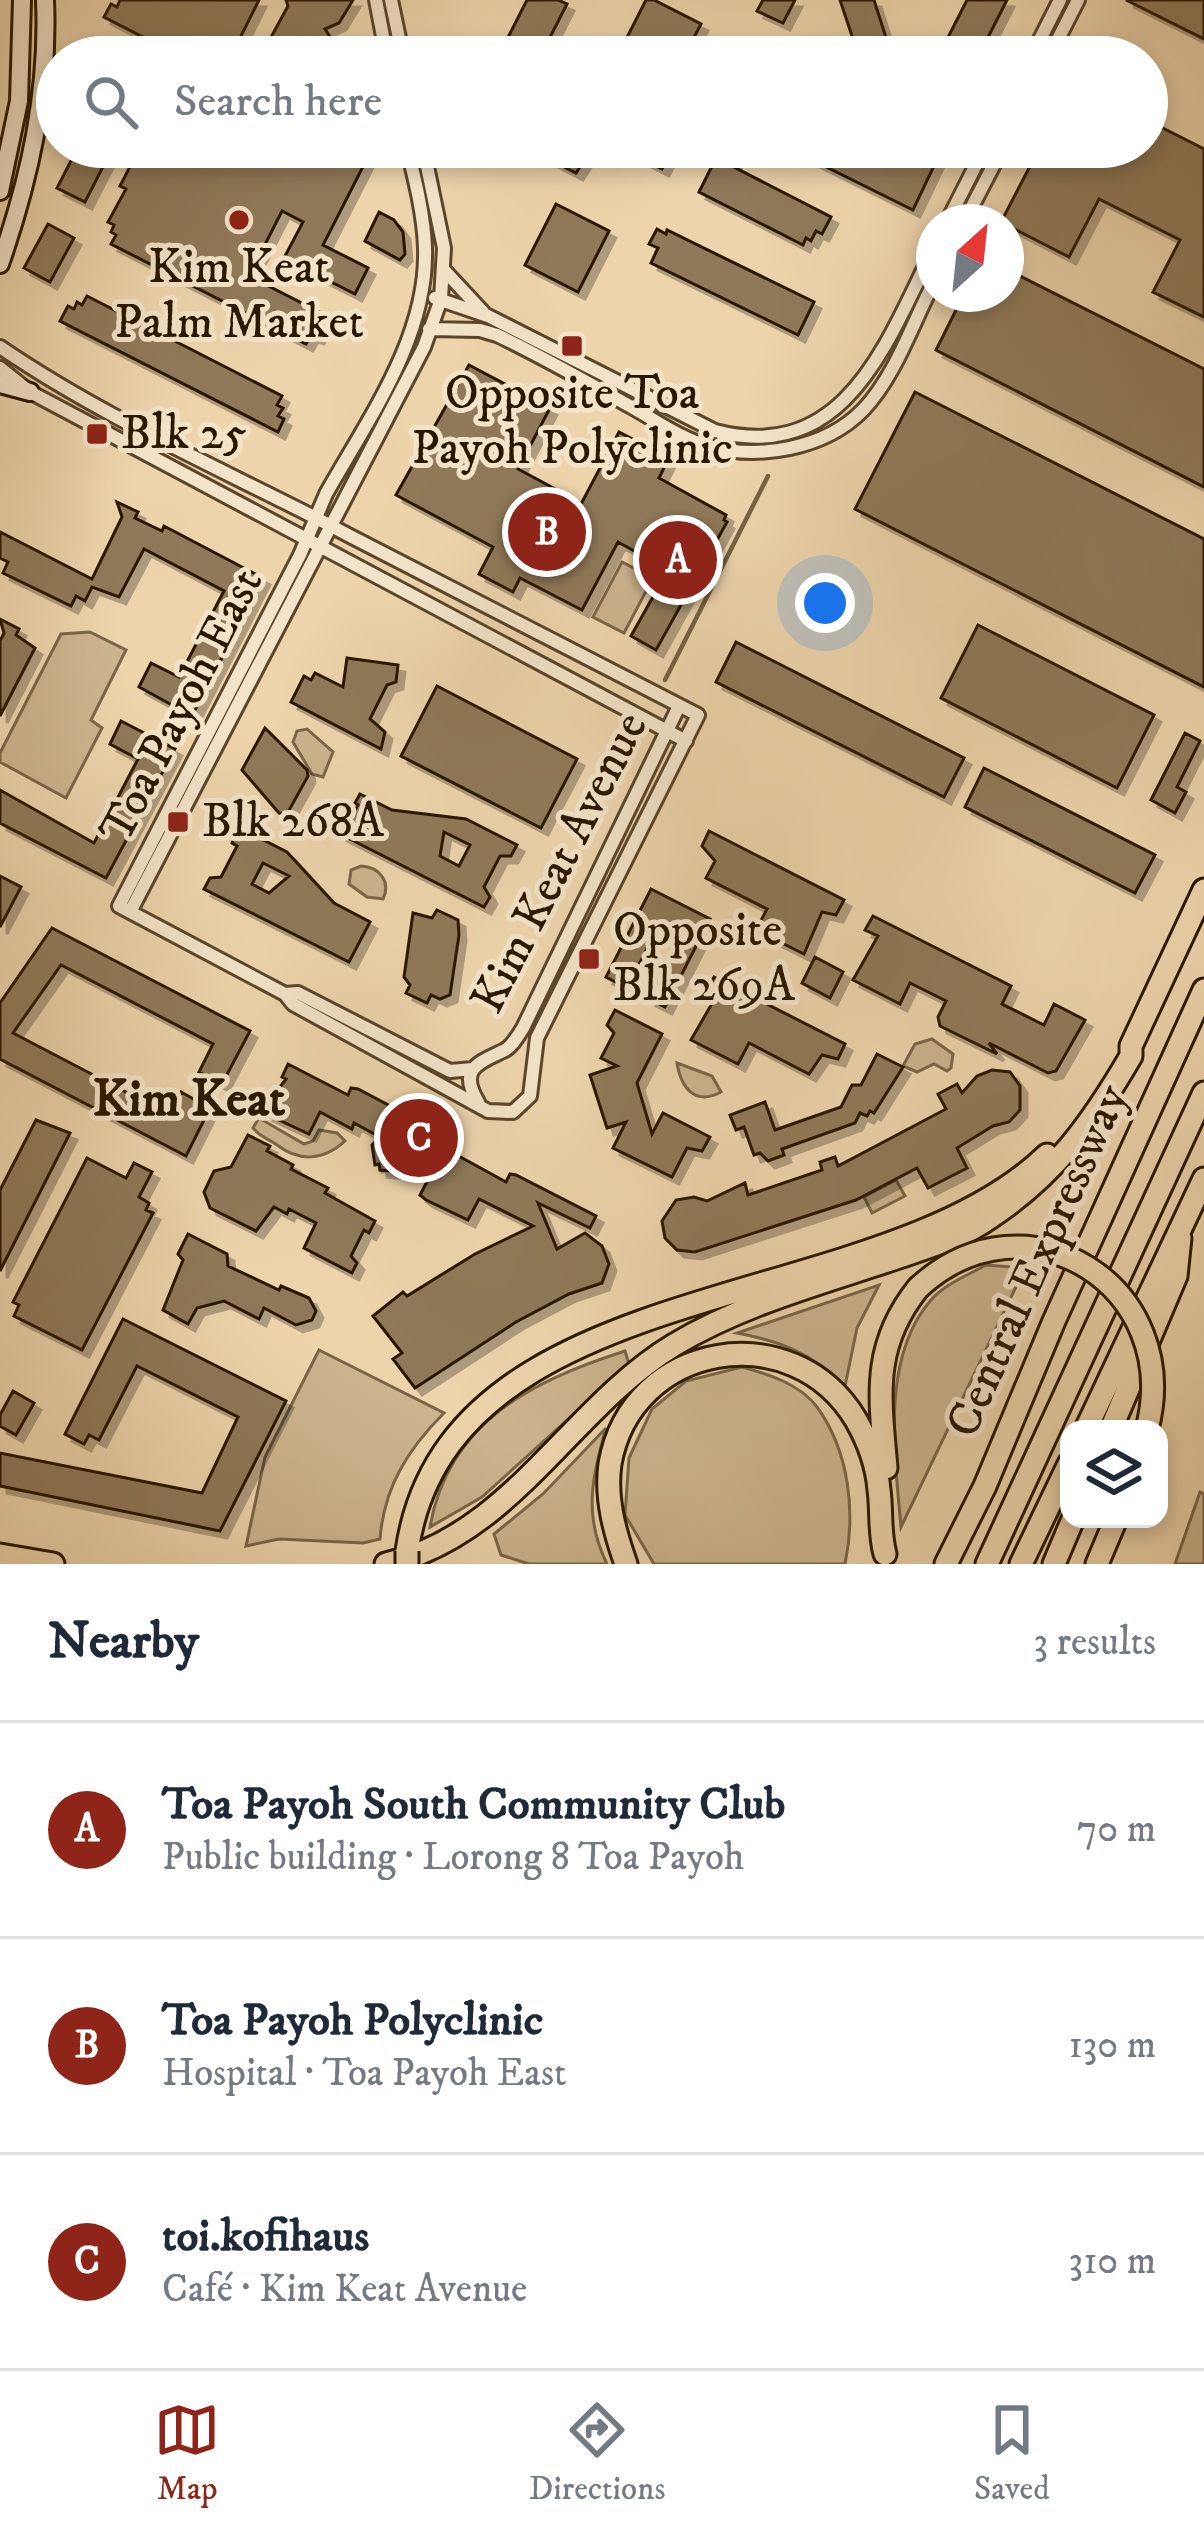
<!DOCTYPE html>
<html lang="en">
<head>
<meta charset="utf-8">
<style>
	:root { --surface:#fff; --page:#f2f2f3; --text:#1f2937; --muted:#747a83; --line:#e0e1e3; --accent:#8f2418 }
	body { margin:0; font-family:"IM FELL DW Pica",serif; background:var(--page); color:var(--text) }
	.controls { position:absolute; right:36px; bottom:36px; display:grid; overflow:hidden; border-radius:24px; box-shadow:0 6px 18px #0003 }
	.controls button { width:108px; height:108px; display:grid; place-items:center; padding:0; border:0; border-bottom:3px solid var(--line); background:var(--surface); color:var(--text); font:60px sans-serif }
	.compass { position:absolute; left:916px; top:204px; width:108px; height:108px; border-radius:50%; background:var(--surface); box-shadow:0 6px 18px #0003; rotate:27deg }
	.you { position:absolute; left:825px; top:603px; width:42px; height:42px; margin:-30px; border:9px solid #fff; border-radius:50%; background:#1a73e8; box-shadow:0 0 0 18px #1a73e833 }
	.badge { display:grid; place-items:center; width:78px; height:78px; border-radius:50%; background:var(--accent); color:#fff; font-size:39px; font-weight:700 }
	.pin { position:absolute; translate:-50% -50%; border:6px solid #fff; box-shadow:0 3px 12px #0006 }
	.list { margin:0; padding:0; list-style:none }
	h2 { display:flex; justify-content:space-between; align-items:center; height:156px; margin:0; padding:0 48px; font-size:51px }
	h2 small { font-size:39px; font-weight:400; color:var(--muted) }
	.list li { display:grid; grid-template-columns:78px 1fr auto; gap:36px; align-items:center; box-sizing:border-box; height:216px; padding:0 48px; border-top:3px solid var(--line) }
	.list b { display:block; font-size:45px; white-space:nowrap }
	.list p { margin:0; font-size:39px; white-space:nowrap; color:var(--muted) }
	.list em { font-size:39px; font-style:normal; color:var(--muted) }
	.icon { flex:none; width:66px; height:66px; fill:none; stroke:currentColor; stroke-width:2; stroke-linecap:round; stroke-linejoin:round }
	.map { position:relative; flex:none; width:1204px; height:1564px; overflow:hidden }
	.search { position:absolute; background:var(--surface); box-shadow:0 6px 18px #0003; left:36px; right:36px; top:36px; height:132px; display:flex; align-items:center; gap:30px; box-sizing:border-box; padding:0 42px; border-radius:66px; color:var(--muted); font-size:45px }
	.sheet { height:804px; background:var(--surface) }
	nav { display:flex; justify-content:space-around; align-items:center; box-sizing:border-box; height:168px; border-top:3px solid var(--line); background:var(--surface); font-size:33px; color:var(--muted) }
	nav a { display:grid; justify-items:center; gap:6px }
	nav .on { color:var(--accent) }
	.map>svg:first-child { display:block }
	.green { fill:#ccb48e; stroke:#7a6647; stroke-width:3 }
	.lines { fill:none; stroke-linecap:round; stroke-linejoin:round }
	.stream { stroke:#766244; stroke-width:4.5 }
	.building { fill:#8f7959; stroke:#291700; stroke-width:3; fill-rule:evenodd; filter:url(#shadow) }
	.street-casing { stroke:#5a462b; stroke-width:18 }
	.secondary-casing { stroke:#291700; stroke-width:22 }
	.highway-casing { stroke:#291700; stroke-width:27 }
	.street { stroke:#f3e3c8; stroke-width:12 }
	.secondary { stroke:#f3e3c8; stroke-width:16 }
	.highway { stroke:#edd4ab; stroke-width:21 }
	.highway-bridge-casing { stroke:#291700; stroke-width:27; stroke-linecap:butt }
	.highway-bridge { stroke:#edd4ab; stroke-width:21 }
	.poi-dot { fill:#8f2418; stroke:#f3e3c8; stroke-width:4.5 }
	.labels { text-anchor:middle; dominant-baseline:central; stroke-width:10; stroke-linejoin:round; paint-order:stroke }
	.poi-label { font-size:48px; fill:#291700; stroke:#f3e3c8; text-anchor:start }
	.street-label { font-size:48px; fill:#291700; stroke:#f3e3c8 }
	.neighbourhood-label { font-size:51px; font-weight:bold; fill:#291700; stroke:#f3e3c8 }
</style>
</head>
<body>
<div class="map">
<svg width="1204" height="1564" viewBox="0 0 1204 1564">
	<defs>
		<filter id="shadow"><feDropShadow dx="7" dy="7" stdDeviation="0" flood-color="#0004"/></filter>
	</defs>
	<rect width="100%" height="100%" fill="#edd4ab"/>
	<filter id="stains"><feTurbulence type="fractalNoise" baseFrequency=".00167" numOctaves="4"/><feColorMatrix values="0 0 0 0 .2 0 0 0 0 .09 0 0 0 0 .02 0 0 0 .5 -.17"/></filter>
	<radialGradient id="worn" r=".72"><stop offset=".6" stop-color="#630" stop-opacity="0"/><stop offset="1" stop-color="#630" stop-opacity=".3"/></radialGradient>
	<path class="green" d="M622 562 653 578 624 633 593 617Z
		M90 632 126 650 91 720 102 728 66 798 0 762V753L61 634Z
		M307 729 333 752 323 777 312 774 293 742 297 731Z
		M361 866C380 867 391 882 383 899L367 897 349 884 351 870Z
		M932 1039 953 1054 951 1068 947 1071 934 1064 917 1072 903 1066 915 1044Z
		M677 1063 712 1076 721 1092C695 1106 681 1088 677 1063Z
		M259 1118 304 1144 313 1141 319 1130 337 1133 345 1141C322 1162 298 1161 277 1145 268 1138 261 1138 253 1128Z
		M896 1180 905 1196 872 1213 864 1197Z
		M986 1265 1025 1268 901 1527C895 1457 880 1358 931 1300 945 1284 968 1275 986 1265Z
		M879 1285 857 1328 845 1386C814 1354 780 1341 737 1333Z
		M319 1350 444 1413C408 1449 384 1487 380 1539L363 1543 279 1539 246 1546 265 1457Z
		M625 1351 629 1364 482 1497 430 1527C448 1422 532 1381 625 1351Z
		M742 1367C768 1374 800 1384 817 1407 849 1451 856 1512 845 1564H654L625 1515 629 1458 652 1409 686 1381Z
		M606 1428C592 1479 583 1515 607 1564H529L501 1555 494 1534 543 1494Z
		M1200 1492 1204 1494V1564H1175Z"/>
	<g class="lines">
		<path class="stream" d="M665 680 768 476"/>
	</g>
	<path class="building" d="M120 0H259L236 46 258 57H182L104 17 111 4 117 7Z
		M286 0H353L339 23 325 29 336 46 356 57H306L270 39 288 6Z
		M527 0H558L567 4 540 57H498Z
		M646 0H654L701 24 689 47 678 42 670 57H617Z
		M763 0H795L783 23 757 11Z
		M840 0H874L889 47 884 57H849L855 45Z
		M967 0H1007L978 57H938Z
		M1126 0H1204V39Z
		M1147 120 1204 149V317L1153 292 1180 240 1099 199 1069 257 1001 222 1040 147H1147Z
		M78 147H113L85 202 57 188Z
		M140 147H320L336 155 340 147H373L323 245 368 268 355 294 284 258 303 222 282 211 249 276 333 319 327 332 321 329 317 337 311 335 306 344 111 244 116 235 111 232 114 225 108 222 126 189 120 186Z
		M525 147H593L576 173Z
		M618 147H673L662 169Z
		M708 147H741L732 166 831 217 822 234 816 231 811 241 806 238 803 245 699 192 713 164 702 158Z
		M786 147H943L913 210Z
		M556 204 609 231 578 292 525 265Z
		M379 212 394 220 403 232 405 254 400 260 365 241Z
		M48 224 74 238 50 282 24 268Z
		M657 229 666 234 667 230 814 302 798 335 651 263 658 248 649 244Z
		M1006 269 1204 369V487L936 350 964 294H1006Z
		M87 296 282 396 277 405 283 408 278 416 284 419 278 432 60 321 68 306 74 309 77 302 82 305Z
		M469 365 550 408 518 469 559 491 570 525 619 432 669 458 659 478 726 515 724 520 727 522 656 650 631 636 668 570 618 542 582 610 520 578 513 592 479 574 493 547 396 495Z
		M915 392 1204 539V687L855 509Z
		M117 502 138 512 135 518 162 531 164 526 263 578 192 716 139 687 151 663 179 677 224 591 144 549 119 597 92 587 85 601 76 596 71 606 3 573 8 562 0 558V532L92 579 122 517Z
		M0 619 19 629 16 635 35 648 0 716V641L4 633Z
		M978 625 1154 715 1117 788 941 698Z
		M736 642 964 758 944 797 716 682Z
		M347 658 398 665 396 682 387 685 370 719 385 732 381 749 291 702 304 676 311 680 315 673 343 687Z
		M437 686 577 759 541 828 401 756Z
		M121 721 175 749 106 878 0 823V790L94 843 138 759 110 744Z
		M265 728 307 770 308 776 287 814 279 813 242 770Z
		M1185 733 1200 741 1177 787 1186 792 1175 813 1151 800Z
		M984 768 1155 855 1135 893 965 807Z
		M360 794 392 810 466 819 517 845 511 856H500L484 887 490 897 484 907 340 834 358 805 355 803ZM444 832 470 845 459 866 440 856Z
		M236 826 287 852 334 903 370 922 349 962 204 889 210 878 221 877 237 846 232 843 234 838 231 836ZM263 863 289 876 269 893 252 884Z
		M709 831 844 900 836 915 822 912 804 954 756 930 767 909 706 878 715 861 702 846Z
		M0 876 21 887 0 927Z
		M651 889 710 919 665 1007 649 999 679 940 657 929 627 988 606 977Z
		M437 910 458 920 459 935 450 995 440 999 431 995 427 1003 406 993 410 985 404 977 413 913 432 918Z
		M873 916 1011 986 1002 1004 1044 1025 1054 1004 1085 1020 1056 1071 1048 1073 989 1043 997 1054 940 1026 938 1017 946 1001 910 983 900 1004 853 980 878 936 865 930Z
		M52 928 250 1031 222 1084 199 1072 213 1044 61 965 13 1033 170 1115 181 1092 210 1108 186 1156 0 1059V1003Z
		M815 957 843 972 830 998 802 983Z
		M714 977 845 1044 838 1059 822 1055 809 1074 749 1043 738 1064 691 1040 714 1000 707 992Z
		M615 1010 662 1034 637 1083 652 1134 663 1113 710 1137 702 1151 687 1148 672 1177 613 1148 626 1122 607 1128 590 1075 617 1066 601 1058 614 1033 607 1025Z
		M877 1054 903 1067 874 1113 870 1111 867 1116 860 1113 855 1123 782 1149 784 1155 768 1161 760 1153 754 1155 744 1127 736 1130 730 1115 765 1102 775 1130 841 1107 852 1085H861Z
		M288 1064 348 1095 351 1088 358 1089 394 1108 435 1143 506 1182 510 1174 516 1175 596 1216 590 1228 538 1203 557 1249 585 1233 602 1246 609 1264 602 1283 569 1294 516 1322 415 1388 393 1359 402 1353 373 1316 403 1292 407 1296 475 1254 533 1226 479 1199 468 1220 426 1200 420 1195 433 1170 406 1155 401 1172 380 1170 379 1164 375 1165 372 1145 380 1137 354 1123 352 1129 320 1112 309 1134 266 1114 270 1100 286 1079 282 1077Z
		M992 1070 1010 1072 1020 1086V1110L1009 1122 993 1126 957 1148 967 1168 928 1188 917 1168 856 1200 695 1252 677 1250 665 1238 662 1221 676 1200 694 1197 707 1201 745 1183 748 1195 822 1170 820 1162 835 1157 838 1166 946 1109 938 1094 957 1084 962 1093 977 1076Z
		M36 1120 70 1133 0 1271V1190Z
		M248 1135 270 1146 267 1151 293 1165 291 1169 328 1188 325 1193 375 1221 369 1233 364 1230 351 1256 357 1263 352 1273 304 1248 316 1223 289 1209 287 1214 274 1207 256 1231 210 1208 204 1192 214 1171 231 1167Z
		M87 1158 126 1178 134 1163 152 1172 139 1197 149 1203 146 1210 153 1213 82 1350 14 1316 19 1305 13 1302Z
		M188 1234 227 1254 228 1266 279 1290 281 1286 309 1298 316 1311 312 1320 296 1325 264 1308 259 1319 224 1301 197 1308 188 1324 163 1310 183 1260 178 1254Z
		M123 1319 286 1401 220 1531 0 1486V1453L202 1493 238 1417 137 1366 99 1440 89 1435 84 1444 65 1434Z
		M13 1391 34 1403 16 1435 0 1426V1415Z"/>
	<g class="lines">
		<defs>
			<path id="street" d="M376 0 387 57
				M391 0 403 57
				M1031 57 1060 0
				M1049 57 1078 0
				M947 222 985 147
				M964 222 1003 147
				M444 270 483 312
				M435 298 488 316 715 431C846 465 887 341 934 248
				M429 329 480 330 497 335C543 357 589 383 635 409 658 422 682 439 708 446 759 460 825 449 863 410 895 377 913 322 934 282
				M0 347C98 414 210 464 316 518L350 536 698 715 537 1038 530 1096 513 1112 488 1111 293 1004 285 994 119 906 300 555 326 494C368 419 428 337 425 248 424 215 415 179 407 147
				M0 368 30 392 686 741
				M130 912 424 347 441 299 444 248 423 147
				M285 994 298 993 450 1071 473 1069
				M478 1102C458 1069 478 1063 503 1051 511 1048 518 1036 523 1028L679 706"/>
			<path id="secondary" d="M0 191 19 101 22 0
				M0 264C30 178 49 91 45 0
				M0 384 30 392"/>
			<path id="highway" d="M1086 1429 1204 1179
				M1111 1429 1176 1276 1180 1238
				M886 1468C880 1397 871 1347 918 1288
				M407 1551C448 1269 878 1319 1047 1155
				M0 1555 53 1564
				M386 1564C511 1536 571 1407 674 1345 742 1304 822 1283 896 1258 927 1247 961 1238 988 1219 1055 1175 1092 1123 1131 1056V1046L1204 890
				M626 1564C615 1533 605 1498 610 1464 631 1342 793 1314 856 1420 868 1441 877 1465 879 1490 882 1512 879 1532 885 1554
				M946 1564 985 1486 1054 1321 1204 990
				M987 1564 1204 1093
				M1021 1564 1069 1464
				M1054 1564 1073 1519
				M1097 1564 1116 1519"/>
		</defs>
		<use href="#street" class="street-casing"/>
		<use href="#secondary" class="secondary-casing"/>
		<use href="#highway" class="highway-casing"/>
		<use href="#street" class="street"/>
		<use href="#secondary" class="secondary"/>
		<use href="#highway" class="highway"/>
		<defs>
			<path id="highway-bridge" d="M918 1288C1027 1187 1184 1287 1147 1429
				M407 1551V1564"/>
		</defs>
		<use href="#highway-bridge" class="highway-bridge-casing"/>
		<use href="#highway-bridge" class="highway-bridge"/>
	</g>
	<g class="poi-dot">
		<circle cx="239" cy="220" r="12"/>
		<rect x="560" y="334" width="24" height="24" rx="6"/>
		<rect x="85" y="422" width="24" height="24" rx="6"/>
		<rect x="166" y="810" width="24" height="24" rx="6"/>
		<rect x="577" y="947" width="24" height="24" rx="6"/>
	</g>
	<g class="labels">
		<g class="poi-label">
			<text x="239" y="268" text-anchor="middle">Kim Keat<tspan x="239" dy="55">Palm Market</tspan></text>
			<text x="572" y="394" text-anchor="middle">Opposite Toa<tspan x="572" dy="55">Payoh Polyclinic</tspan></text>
			<text x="121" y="434">Blk 25</text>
			<text x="202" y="822">Blk 268A</text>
			<text x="613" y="931">Opposite<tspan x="613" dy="55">Blk 269A</tspan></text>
		</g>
		<g class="street-label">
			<text transform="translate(182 706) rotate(-63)">Toa Payoh East</text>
			<text transform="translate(560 863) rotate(-63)">Kim Keat Avenue</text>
			<text transform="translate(1038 1261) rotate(-66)">Central Expressway</text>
		</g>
		<g class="neighbourhood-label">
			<text x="189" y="1100">Kim Keat</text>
		</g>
	</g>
	<rect width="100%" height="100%" filter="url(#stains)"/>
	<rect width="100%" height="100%" fill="url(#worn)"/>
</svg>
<div class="controls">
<button><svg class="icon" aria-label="layers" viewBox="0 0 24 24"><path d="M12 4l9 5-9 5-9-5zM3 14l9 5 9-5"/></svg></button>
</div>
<svg class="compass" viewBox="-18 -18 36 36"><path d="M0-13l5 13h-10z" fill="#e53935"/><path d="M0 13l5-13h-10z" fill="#747a83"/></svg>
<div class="you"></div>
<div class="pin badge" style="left:678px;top:560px">A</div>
<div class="pin badge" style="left:547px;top:532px">B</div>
<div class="pin badge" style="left:419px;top:1138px">C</div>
<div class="search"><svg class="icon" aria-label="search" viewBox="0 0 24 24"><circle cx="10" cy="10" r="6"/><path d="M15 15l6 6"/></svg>Search here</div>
</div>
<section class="sheet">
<h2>Nearby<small>3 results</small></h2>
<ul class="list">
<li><span class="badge">A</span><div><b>Toa Payoh South Community Club</b><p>Public building · Lorong 8 Toa Payoh</p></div><em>70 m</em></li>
<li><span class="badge">B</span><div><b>Toa Payoh Polyclinic</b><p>Hospital · Toa Payoh East</p></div><em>130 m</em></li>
<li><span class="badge">C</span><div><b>toi.kofihaus</b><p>Café · Kim Keat Avenue</p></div><em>310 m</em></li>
</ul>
</section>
<nav>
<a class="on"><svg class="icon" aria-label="map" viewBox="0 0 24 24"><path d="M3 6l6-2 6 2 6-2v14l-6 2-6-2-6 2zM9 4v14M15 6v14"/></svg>Map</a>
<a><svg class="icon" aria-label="directions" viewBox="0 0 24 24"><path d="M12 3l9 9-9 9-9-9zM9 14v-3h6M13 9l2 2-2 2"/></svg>Directions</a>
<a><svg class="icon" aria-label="saved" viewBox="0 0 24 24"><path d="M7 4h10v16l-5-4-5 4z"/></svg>Saved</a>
</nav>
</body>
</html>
